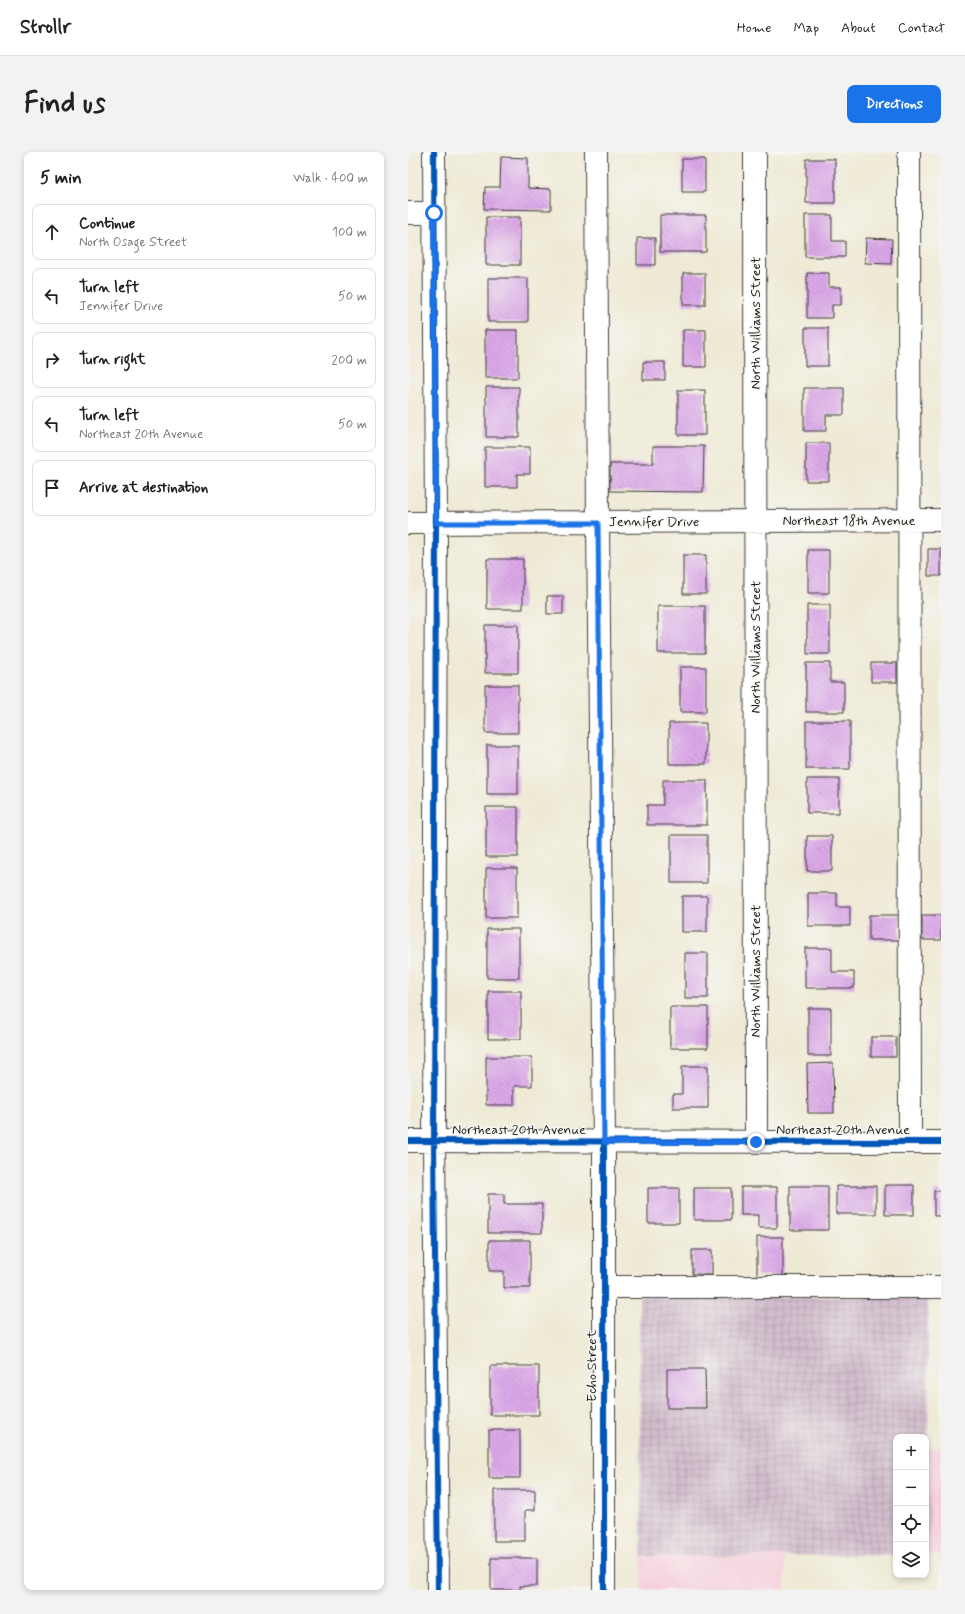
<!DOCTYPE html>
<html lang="en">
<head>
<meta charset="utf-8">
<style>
	:root { --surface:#fff; --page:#f2f2f2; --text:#222; --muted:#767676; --line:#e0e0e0; --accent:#1a73e8 }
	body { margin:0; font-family:Mynerve,sans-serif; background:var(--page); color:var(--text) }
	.controls { position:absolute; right:12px; bottom:12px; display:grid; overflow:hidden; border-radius:8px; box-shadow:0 2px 6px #0003 }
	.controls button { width:36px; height:36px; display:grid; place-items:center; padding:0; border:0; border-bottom:1px solid var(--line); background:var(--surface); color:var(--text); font:20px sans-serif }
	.stop { position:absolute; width:12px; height:12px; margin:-9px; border:3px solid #1a73e8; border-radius:50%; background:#fff }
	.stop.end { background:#1a73e8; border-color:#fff; box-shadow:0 1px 4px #0008 }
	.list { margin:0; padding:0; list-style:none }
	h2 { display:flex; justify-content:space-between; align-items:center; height:52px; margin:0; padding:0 16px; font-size:17px }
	h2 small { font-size:13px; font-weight:400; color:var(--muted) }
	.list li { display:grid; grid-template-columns:26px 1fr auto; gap:12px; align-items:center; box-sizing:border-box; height:56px; margin:0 8px 8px; padding:0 8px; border:1px solid var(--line); border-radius:8px }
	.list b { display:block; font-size:15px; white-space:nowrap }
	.list p { margin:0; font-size:13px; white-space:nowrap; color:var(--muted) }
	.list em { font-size:13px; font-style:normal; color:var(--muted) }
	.icon { flex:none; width:22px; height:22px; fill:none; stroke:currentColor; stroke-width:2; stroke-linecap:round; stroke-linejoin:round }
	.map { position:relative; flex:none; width:533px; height:1438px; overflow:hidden; border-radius:8px }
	header { display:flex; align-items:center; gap:24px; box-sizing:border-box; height:56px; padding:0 20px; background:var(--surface); border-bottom:1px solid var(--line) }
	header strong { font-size:19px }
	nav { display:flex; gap:22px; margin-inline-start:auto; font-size:14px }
	.intro { display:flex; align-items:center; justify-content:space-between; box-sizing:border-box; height:96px; padding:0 24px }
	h1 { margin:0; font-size:28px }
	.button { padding:10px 18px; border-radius:8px; background:var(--accent); color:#fff; font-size:14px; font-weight:700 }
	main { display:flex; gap:24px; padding:0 24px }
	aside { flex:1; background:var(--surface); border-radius:8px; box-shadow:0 2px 6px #0003 }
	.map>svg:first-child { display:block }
	.built { fill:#f5cfdb }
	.industrial { fill:url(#industrial-grid) }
	.building { fill:url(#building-back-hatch) }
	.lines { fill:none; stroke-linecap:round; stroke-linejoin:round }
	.minor-casing { stroke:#3c3b38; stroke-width:24 }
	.minor { stroke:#fff; stroke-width:22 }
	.cycleway-casing { stroke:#f6f6f2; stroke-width:8 }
	.cycleway { stroke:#0057b8; stroke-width:6 }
	.route { stroke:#1a73e8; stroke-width:5 }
	.labels { text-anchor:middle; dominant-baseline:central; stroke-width:3; stroke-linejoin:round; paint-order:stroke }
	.street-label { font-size:14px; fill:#1c1c1c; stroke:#f6f6f2 }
</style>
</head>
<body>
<header>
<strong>Strollr</strong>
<nav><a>Home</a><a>Map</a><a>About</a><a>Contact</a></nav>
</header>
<div class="intro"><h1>Find us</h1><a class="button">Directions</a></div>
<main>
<aside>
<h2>5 min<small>Walk · 400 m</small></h2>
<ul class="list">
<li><svg class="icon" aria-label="ahead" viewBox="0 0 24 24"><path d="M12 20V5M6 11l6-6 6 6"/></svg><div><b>Continue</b><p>North Osage Street</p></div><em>100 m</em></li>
<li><svg class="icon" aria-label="left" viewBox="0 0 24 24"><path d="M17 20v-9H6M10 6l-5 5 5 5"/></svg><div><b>Turn left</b><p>Jennifer Drive</p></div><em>50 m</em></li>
<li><svg class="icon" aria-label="right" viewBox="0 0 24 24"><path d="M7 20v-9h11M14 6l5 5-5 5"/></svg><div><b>Turn right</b></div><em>200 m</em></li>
<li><svg class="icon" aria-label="left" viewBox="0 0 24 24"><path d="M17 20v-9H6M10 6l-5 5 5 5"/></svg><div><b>Turn left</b><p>Northeast 20th Avenue</p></div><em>50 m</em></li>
<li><svg class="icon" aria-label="arrive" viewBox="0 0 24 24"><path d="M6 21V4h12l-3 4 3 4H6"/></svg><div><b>Arrive at destination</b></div></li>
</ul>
</aside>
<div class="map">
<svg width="533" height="1438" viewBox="0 0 533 1438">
	<defs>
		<pattern id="industrial-grid" width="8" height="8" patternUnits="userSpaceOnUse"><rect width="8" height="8" fill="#d1bdcc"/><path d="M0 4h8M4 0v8" fill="none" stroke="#b3a2af"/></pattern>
		<pattern id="building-back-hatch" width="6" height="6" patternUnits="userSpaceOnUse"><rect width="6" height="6" fill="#dba7e8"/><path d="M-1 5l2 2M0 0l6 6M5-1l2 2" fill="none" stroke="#bb8fc6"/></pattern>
	</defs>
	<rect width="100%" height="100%" fill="#f6f6f2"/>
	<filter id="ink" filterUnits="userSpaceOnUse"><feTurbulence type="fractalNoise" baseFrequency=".025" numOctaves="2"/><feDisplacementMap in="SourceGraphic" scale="8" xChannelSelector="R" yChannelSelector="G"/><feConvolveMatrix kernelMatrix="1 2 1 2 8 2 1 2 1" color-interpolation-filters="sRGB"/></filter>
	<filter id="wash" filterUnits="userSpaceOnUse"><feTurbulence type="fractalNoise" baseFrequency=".012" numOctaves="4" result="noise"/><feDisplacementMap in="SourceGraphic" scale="16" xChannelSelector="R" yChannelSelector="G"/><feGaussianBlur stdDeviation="0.9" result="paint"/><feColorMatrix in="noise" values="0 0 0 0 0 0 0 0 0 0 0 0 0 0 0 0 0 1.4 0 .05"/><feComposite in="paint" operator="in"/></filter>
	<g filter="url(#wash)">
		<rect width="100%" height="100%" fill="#efead5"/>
		<path class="built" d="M520 1296H533V1403H521Z
			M377 1403V1438H234L233 1404Z"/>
		<path class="industrial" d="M231 1144 520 1145 521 1403H518V1285H488V1403L233 1404Z"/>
		<g id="blocks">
			<path class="building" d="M93 5 120 6V36L143 37V58L76 57 77 35H92Z
				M274 7H297V40H274Z
				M398 7H427V51H398Z
				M252 63H298V100H252Z
				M397 63H424V89H437V105H397Z
				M78 65H112V113H78Z
				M229 86H247V113H229Z
				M458 86 484 87 483 112 457 111Z
				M275 121H297V153H275Z
				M399 121H421V135H433V153H424V166H399Z
				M80 126H120V170H80Z
				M397 176H420V214H397Z
				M77 178H110V226H77Z
				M275 178H298V215H275Z
				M235 210H257V228H235Z
				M78 235H111V285H78Z
				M396 236H436V263H418V279H396Z
				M270 238H297V283H270Z
				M398 291H421V329H398Z
				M245 294H296L295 340 202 339V312H245Z
				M77 295H122V322H109V335H77Z
				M520 397H533V424H520Z
				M400 398H421V441H400Z
				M275 403H298V442H275Z
				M79 407H115V457H79Z
				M139 444H155V462H139Z
				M399 453H422V502H399Z
				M250 454H297V501H250Z
				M77 473H110V521H77Z
				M398 511H422V530H436V560H398Z
				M463 511H489V530H463Z
				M272 515H298V560H272Z
				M77 533H110V581H77Z
				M398 569H442V617H398Z
				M261 571H298V612H261Z
				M79 593H110V642H79Z
				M399 627H431V661H399Z
				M255 628H299V673H239V653H255Z
				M78 655H110V705H78Z
				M263 683H299V731H263Z
				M399 684H424V719H399Z
				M78 716H109V766H78Z
				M400 741H429V755H442V774H400Z
				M274 744H299V780H274Z
				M461 763H492V788H461Z
				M514 763H533V788H514Z
				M79 777H111V826H79Z
				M397 796H424V820H446V836H397Z
				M277 801H300V846H277Z
				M80 839H113V887H80Z
				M262 855H300V896H262Z
				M400 856H423V904H400Z
				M463 885H488V905H463Z
				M78 905H124V934H106V953H78Z
				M425 911 426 961H400L399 912Z
				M274 914H300V956H265V942H274Z
				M477 1033H506V1063H477Z
				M382 1034H420V1078H382Z
				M428 1034H468V1062H428Z
				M333 1035H369V1076H350V1063H333Z
				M240 1036H271V1071H240Z
				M286 1036H323V1068H286Z
				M526 1039H533V1064H526Z
				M80 1042H96V1052H134V1081H80Z
				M349 1085H375V1124H349Z
				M81 1088H122V1136H96V1119H81Z
				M284 1098H304V1122H284Z
				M82 1214H131V1263H82Z
				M259 1217H297L298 1256H259Z
				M81 1278H112V1326H81Z
				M86 1338H127V1358H117V1389H86Z
				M83 1406H129V1434H112V1438H83Z"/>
		</g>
	</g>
	<g filter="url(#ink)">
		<use href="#blocks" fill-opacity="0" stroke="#3c3b38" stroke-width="1"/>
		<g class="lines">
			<defs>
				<path id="minor" d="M26 0 28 371 26 989 30 1438
					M188 0 190 371 196 990V1438
					M347 0 348 989
					M501 0 502 990
					M0 61H26
					M0 371 533 368
					M0 989 533 990
					M196 1135H533"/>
			</defs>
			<use href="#minor" class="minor-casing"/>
			<use href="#minor" class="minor"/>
			<defs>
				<path id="cycleway" d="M26 0 28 371 26 989 30 1438
					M0 989 533 990
					M196 990V1438"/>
			</defs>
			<use href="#cycleway" class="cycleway-casing"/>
			<use href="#cycleway" class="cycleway"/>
		</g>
	</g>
	<g class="lines" filter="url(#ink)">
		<path class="route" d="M26 61 28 371H190L196 990H348"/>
	</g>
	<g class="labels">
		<g class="street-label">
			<text transform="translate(348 171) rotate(-90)">North Williams Street</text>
			<text x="441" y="369">Northeast 18th Avenue</text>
			<text x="246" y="370">Jennifer Drive</text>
			<text transform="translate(348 495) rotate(-90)">North Williams Street</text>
			<text transform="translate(348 819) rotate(-90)">North Williams Street</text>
			<text x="111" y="978">Northeast 20th Avenue</text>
			<text x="435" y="978">Northeast 20th Avenue</text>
			<text transform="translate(184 1214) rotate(-90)">Echo Street</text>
		</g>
	</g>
</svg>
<div class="controls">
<button>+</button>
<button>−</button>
<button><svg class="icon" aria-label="locate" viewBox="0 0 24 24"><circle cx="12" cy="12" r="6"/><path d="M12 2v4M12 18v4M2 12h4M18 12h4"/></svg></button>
<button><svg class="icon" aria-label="layers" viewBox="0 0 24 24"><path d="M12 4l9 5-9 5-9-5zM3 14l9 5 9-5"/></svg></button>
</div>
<div class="stop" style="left:26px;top:61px"></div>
<div class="stop end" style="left:348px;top:990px"></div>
</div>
</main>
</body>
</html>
